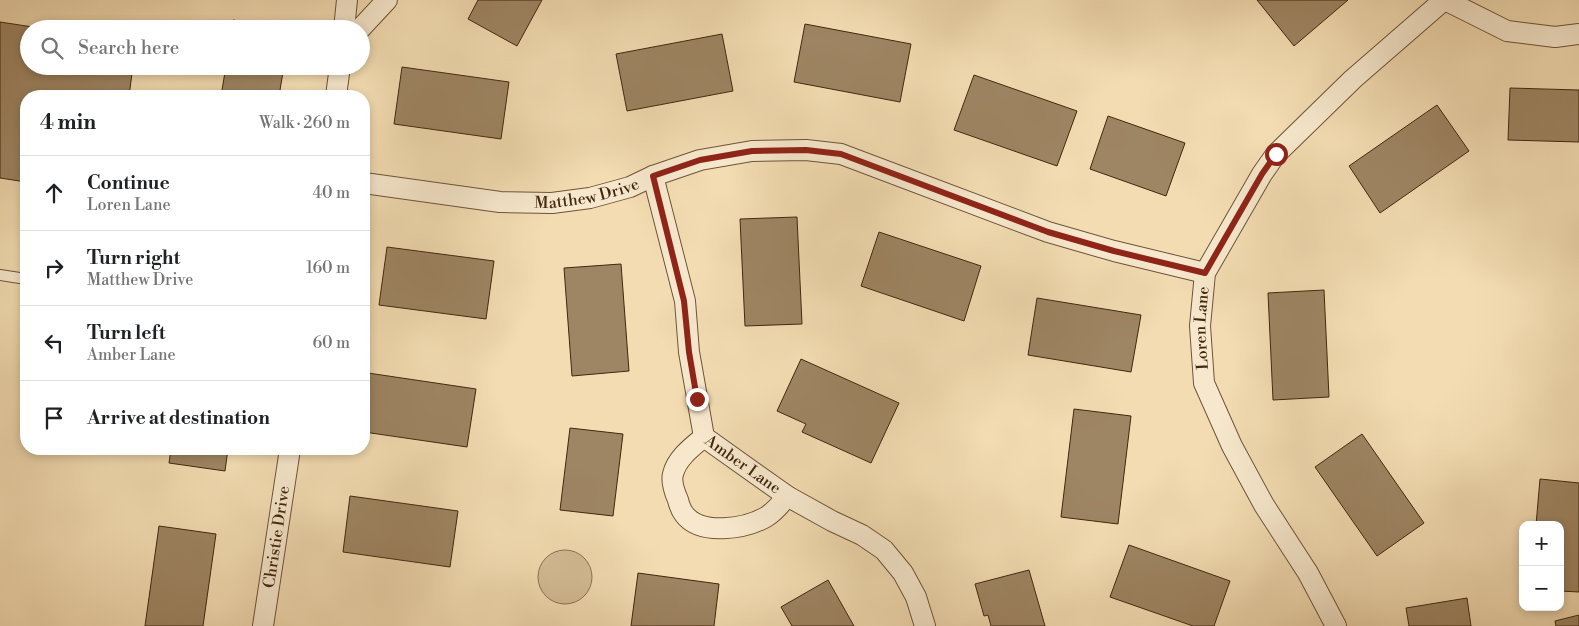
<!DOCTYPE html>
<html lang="en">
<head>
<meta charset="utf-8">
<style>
	:root { --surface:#fff; --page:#f2f2f2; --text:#202124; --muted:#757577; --line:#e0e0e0 }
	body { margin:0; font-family:"Libre Bodoni",serif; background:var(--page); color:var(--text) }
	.controls { position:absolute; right:15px; bottom:15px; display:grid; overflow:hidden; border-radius:10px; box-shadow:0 2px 8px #0003 }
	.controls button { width:45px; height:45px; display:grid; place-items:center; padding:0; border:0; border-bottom:1px solid var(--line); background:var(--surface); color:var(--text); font:25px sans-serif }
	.stop { position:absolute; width:15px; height:15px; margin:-11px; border:4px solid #8f2418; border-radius:50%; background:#fff }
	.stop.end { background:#8f2418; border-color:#fff; box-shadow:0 1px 5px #0008 }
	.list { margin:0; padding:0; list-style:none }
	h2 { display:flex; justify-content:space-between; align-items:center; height:65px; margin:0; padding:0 20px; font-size:21px }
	h2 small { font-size:16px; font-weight:400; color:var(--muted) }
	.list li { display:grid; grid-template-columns:32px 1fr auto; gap:15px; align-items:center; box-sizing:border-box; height:75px; padding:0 20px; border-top:1px solid var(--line) }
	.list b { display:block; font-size:19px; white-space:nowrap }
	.list p { margin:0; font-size:16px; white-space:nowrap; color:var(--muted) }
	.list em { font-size:16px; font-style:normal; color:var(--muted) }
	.icon { flex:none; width:28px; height:28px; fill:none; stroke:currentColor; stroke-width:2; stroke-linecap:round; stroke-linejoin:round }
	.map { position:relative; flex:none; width:1579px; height:626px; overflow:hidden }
	.search { position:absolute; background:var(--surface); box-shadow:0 2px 8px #0003; left:20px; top:20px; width:350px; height:55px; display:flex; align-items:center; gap:12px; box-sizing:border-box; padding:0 18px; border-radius:28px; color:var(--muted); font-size:19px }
	.panel { position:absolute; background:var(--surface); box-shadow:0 2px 8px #0003; left:20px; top:90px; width:350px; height:365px; border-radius:20px }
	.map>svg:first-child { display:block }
	.green { fill:#d5bd96; stroke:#8b7252 }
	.building { fill:#9e8563; stroke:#41270e }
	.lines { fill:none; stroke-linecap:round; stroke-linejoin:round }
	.lane-casing { stroke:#6e5437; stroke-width:12 }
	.street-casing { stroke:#6e5437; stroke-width:22 }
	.lane { stroke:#f7e8cd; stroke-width:10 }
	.street { stroke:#f7e8cd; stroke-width:20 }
	.route { stroke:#8f2418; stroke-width:6 }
	.labels { text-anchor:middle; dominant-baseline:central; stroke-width:4; stroke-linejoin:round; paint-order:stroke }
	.street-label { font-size:16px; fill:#41270e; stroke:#f7e8cd }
</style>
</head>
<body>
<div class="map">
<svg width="1579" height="626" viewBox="0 0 1579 626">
	<rect width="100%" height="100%" fill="#f3dcb2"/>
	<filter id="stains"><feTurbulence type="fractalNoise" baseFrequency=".004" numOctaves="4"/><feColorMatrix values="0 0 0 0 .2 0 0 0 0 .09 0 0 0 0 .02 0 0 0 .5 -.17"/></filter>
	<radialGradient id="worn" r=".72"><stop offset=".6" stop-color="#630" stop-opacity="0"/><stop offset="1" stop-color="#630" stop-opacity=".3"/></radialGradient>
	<path class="green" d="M538 577a27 27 0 1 1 54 0a27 27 0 1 1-54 0Z"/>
	<path class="building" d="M478 0H542L517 46 468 19Z
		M1257 0H1348L1294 46Z
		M233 20 289 29H231Z
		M0 22 46 29H29V66H133L129 96H26V182L0 178Z
		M805 24 911 44 900 102 794 82Z
		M722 34 733 91 627 111 616 54Z
		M226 66H284L279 96H221Z
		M402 67 509 82 501 139 394 124Z
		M974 75 1077 111 1057 166 954 130Z
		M1510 88 1579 90V142L1508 140Z
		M1437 105 1469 151 1380 213 1349 166Z
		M1108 116 1185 143 1166 196 1090 169Z
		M797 217 802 324 745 326 740 219Z
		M879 232 981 266 964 321 861 286Z
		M387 247 494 261 486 319 379 305Z
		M621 264 629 371 572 376 564 268Z
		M1324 290 1329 397 1273 400 1268 293Z
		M1037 298 1141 315 1131 372 1028 355Z
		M801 359 899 403 871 463 802 432 806 424 777 411Z
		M368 373 476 389 467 447 364 432V402Z
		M1074 409 1131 416 1118 524 1061 517Z
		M570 428 623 434 613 516 560 510Z
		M1362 434 1424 523 1377 556 1315 467Z
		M171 449H228L225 471 169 463Z
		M1540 479 1579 483V592L1560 591V525H1536Z
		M350 496 458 511 450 567 343 552Z
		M159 526 216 534 203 626H145Z
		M1129 545 1230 581 1214 626H1193L1110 597Z
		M1029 570 1045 626H991L988 615 984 616 975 584Z
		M638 573 719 584 714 626H631Z
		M828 580 854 626H792L781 607Z
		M1467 598 1471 626H1409L1406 608Z
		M1579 615V626H1556L1555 621Z"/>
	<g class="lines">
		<defs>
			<path id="lane" d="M0 275 26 279"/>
			<g id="street">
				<path d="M1445 0 1507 31 1555 37 1579 34"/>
				<path d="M344 29 347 0"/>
				<path d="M360 29 387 0"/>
				<path d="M336 96 340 66"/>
				<path id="s1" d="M653 176 685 301 689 352 704 437 787 496 832 521 862 535 884 550 903 573 916 597 925 626"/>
				<path id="s2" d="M364 183 500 202 552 203 590 198 630 187 653 176 700 160 752 151 806 150 841 154 1048 232 1114 251 1205 273"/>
				<path d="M704 437C692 447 677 458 673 474 671 481 675 493 678 500 679 504 681 510 684 514 700 536 745 529 766 517 774 512 781 504 787 496"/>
				<path id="s3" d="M263 626 290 449"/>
				<path id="s4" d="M1336 626 1308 573 1264 505 1232 446 1204 383 1200 326 1205 273 1262 174 1276 154 1353 79 1444 0"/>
			</g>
		</defs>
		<use href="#lane" class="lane-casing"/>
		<use href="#street" class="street-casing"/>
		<use href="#lane" class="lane"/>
		<use href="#street" class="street"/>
	</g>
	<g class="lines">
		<path class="route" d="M697 399 689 352 684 301 653 176 700 160 752 151 806 150 841 154 1048 232 1114 251 1205 273 1262 174 1276 154"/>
	</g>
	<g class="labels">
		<g class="street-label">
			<text stroke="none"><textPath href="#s2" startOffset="225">Matthew Drive</textPath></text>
			<text stroke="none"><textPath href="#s4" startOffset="332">Loren Lane</textPath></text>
			<text stroke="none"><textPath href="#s1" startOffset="314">Amber Lane</textPath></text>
			<text stroke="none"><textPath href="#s3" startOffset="90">Christie Drive</textPath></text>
		</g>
	</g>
	<rect width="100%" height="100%" filter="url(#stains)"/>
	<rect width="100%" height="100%" fill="url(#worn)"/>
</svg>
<div class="controls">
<button>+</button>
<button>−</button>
</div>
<div class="stop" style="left:1276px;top:154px"></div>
<div class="stop end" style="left:697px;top:399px"></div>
<div class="search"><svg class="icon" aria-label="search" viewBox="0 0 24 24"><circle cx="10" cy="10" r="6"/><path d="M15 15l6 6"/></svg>Search here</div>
<section class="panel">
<h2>4 min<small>Walk · 260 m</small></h2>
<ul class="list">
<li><svg class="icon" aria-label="ahead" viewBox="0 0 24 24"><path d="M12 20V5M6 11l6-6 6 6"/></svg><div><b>Continue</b><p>Loren Lane</p></div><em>40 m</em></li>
<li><svg class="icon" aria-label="right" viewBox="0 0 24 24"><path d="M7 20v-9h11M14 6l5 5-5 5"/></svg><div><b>Turn right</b><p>Matthew Drive</p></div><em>160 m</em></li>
<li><svg class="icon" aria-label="left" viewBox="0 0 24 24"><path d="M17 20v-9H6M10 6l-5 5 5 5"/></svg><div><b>Turn left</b><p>Amber Lane</p></div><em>60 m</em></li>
<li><svg class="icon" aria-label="arrive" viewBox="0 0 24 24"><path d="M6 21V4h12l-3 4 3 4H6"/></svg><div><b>Arrive at destination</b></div></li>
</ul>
</section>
</div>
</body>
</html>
